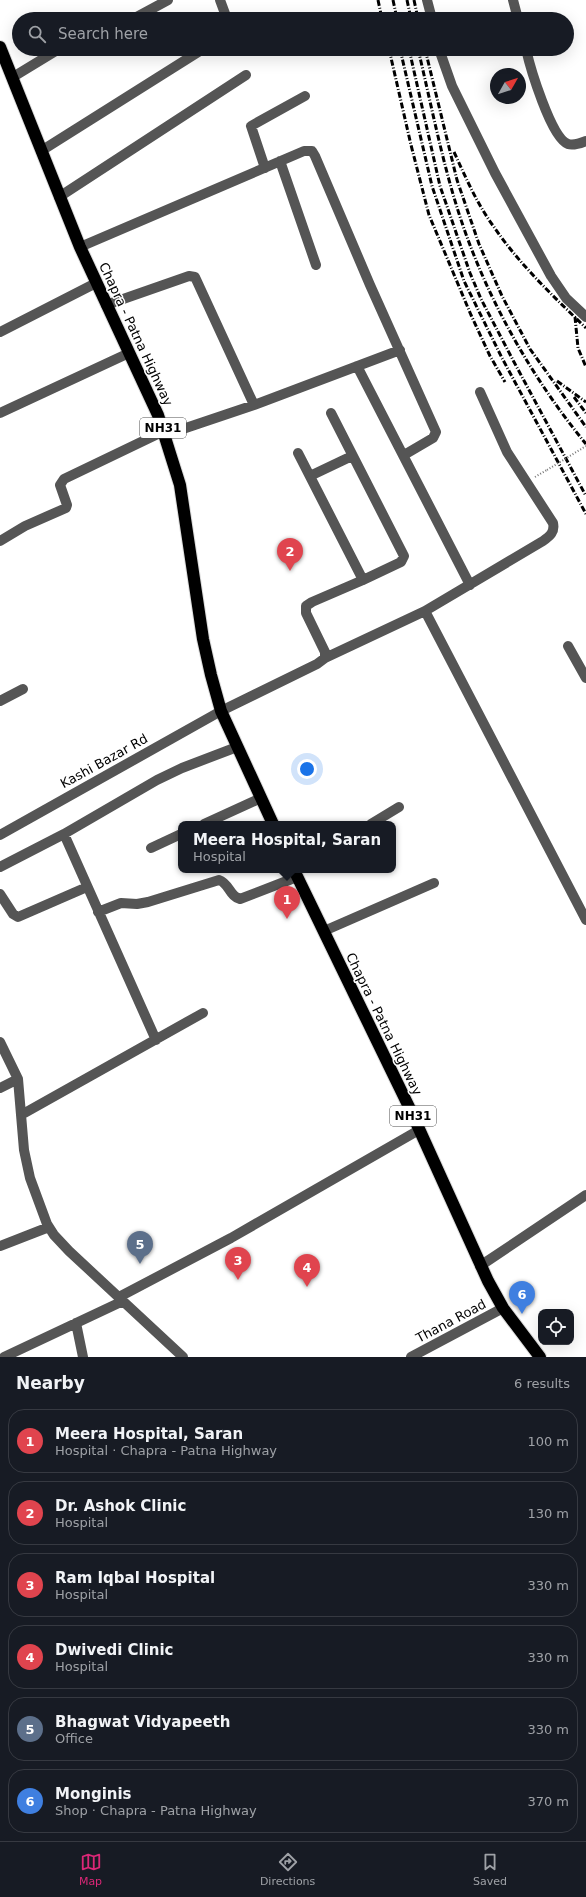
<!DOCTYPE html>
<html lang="en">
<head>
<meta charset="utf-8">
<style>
	:root { --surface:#171b24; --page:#242831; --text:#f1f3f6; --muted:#9ea1a6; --line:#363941; --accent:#db2777 }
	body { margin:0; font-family:"DejaVu Sans",sans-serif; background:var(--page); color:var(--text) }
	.controls { position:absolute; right:12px; bottom:12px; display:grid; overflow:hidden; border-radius:8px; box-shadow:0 4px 16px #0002 }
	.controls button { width:36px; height:36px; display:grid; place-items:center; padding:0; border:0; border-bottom:1px solid var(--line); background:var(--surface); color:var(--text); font:20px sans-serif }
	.compass { position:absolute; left:490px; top:68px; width:36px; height:36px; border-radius:50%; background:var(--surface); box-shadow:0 4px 16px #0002; rotate:51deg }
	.you { position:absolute; left:307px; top:769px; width:14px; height:14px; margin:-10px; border:3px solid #fff; border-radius:50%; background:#1a73e8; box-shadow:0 0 0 6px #1a73e833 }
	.badge { display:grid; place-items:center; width:26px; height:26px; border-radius:50%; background:var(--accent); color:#fff; font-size:13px; font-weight:700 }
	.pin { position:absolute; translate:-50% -33px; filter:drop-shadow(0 1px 2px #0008) }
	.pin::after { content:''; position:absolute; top:21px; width:14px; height:12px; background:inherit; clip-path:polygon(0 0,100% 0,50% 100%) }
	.popup { position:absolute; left:178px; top:821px; width:218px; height:52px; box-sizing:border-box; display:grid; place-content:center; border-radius:8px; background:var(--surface); filter:drop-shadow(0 1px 3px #0005); font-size:13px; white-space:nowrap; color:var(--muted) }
	.popup b { font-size:15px; color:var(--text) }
	.popup::after { content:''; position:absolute; left:50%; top:100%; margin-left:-8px; border:8px solid transparent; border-top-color:var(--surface) }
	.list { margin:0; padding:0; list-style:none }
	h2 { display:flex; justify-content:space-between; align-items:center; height:52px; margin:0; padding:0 16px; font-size:17px }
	h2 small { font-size:13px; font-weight:400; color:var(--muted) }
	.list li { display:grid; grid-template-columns:26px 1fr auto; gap:12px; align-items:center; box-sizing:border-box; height:64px; margin:0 8px 8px; padding:0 8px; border:1px solid var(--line); border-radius:16px }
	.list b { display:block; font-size:15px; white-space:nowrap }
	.list p { margin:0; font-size:13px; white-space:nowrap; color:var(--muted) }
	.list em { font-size:13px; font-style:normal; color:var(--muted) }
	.icon { flex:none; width:22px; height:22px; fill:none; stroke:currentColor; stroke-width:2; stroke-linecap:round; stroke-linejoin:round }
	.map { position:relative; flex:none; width:586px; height:1357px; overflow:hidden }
	.search { position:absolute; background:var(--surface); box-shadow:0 4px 16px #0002; left:12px; right:12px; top:12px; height:44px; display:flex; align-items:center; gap:10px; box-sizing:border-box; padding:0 14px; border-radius:22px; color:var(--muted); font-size:15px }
	.sheet { height:484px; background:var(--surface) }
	nav { display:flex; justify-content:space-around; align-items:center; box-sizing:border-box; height:56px; border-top:1px solid var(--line); background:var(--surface); font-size:11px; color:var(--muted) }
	nav a { display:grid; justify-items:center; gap:2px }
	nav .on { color:var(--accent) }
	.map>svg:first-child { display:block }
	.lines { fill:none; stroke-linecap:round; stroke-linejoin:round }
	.highway-casing { stroke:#dbdbdb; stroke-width:14 }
	.path { stroke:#777; stroke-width:2; stroke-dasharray:1 2; stroke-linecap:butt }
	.minor { stroke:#555; stroke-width:10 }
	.highway { stroke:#000; stroke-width:12 }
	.rail { stroke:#000; stroke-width:3; stroke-dasharray:6 2 1 2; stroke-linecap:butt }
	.path-bridge { stroke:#777; stroke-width:2; stroke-dasharray:1 2; stroke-linecap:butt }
	.labels { text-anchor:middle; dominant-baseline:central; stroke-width:3; stroke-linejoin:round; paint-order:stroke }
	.shield { fill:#fff; stroke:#4c4c4c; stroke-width:1 }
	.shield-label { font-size:12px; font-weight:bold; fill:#000 }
	.street-label { font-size:13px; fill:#000; stroke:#fff }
</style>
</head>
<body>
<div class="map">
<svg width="586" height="1357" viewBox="0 0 586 1357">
	<rect width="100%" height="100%" fill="#fff"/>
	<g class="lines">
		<defs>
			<path id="highway" d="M0 47 80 247 158 415 180 485 203 639 211 675 221 711 273 824
				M294 870 410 1109 488 1281 503 1308 540 1357"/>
		</defs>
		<use href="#highway" class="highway-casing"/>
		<path class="path" d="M535 477 547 470"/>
		<path class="minor" d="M220 0 227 19
			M427 0 432 19
			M513 0 518 19
			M133 19 168 0
			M439 49 452 86 495 173 551 276 566 298 586 317
			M526 49C530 67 551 138 568 144 574 146 581 143 586 141
			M13 77 59 49
			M41 151 203 49
			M280 161 316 265
			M265 168 251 126 305 96
			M59 197 246 75
			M80 247 304 151H312L315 156 370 285 436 432 433 438 404 455
			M106 305 189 276 195 277 254 405
			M0 332 96 283
			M357 366 470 585
			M0 413 129 353
			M165 435 254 405 400 350
			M298 453 363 580
			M310 476 352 456
			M0 541 25 526 66 508 67 505 60 485 64 479 164 431
			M425 611 586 920
			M568 646 586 678
			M325 658 425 611 543 541C550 536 555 532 553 523L507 452 480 392
			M0 701 23 689
			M204 824 261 798
			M371 824 399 807
			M64 834 156 1040
			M0 835 221 711 317 664 325 658V652L306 613V606L312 602 363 580 401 562 404 556 331 413
			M151 848 181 834
			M0 867 64 834 157 780 182 768 237 747
			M0 894 13 914 18 917 87 887
			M98 912 121 903 137 904 148 902 219 880C229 883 230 897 240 899L297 877
			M324 931 434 883
			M0 1042 18 1079 24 1150 30 1178 47 1224 54 1235 69 1251 183 1357
			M0 1088 18 1079
			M21 1115 203 1013
			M0 1246 49 1227
			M480 1266 586 1195
			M119 1297 231 1238 419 1130
			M76 1323 83 1357
			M4 1357 123 1301
			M411 1357 503 1308"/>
		<use href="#highway" class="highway"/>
		<path class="rail" d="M378 0 382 19
			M393 0 397 19
			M407 0 411 19
			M414 0 418 19
			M389 49 411 145 429 215 471 315 490 356 505 382
			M400 49 432 186 464 281 502 358 586 514
			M409 49 440 186 470 273 481 299 514 362 586 496
			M418 49C433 112 445 177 467 237 494 311 536 383 586 444
			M425 49 457 180 479 244 502 296 530 349 586 427
			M454 152C466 178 477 204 494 227 520 265 553 296 586 328
			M575 317 578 348 586 367
			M557 381 586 402
			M574 397 586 413"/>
		<path class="path-bridge" d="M547 470 586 446"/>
	</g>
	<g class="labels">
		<g class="shield">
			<rect x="140" y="418" width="46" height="20" rx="3"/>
			<rect x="390" y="1106" width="46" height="20" rx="3"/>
		</g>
		<g class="shield-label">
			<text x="163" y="428">NH31</text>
			<text x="413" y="1116">NH31</text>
		</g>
		<g class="street-label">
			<text transform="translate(136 334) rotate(65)">Chapra - Patna Highway</text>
			<text transform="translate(104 761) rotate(-29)">Kashi Bazar Rd</text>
			<text transform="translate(384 1024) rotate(64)">Chapra - Patna Highway</text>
			<text transform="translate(451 1321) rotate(-28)">Thana Road</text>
		</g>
	</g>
</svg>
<div class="controls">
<button><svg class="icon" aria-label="locate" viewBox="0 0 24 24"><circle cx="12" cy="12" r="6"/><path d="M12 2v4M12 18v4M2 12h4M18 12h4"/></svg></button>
</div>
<svg class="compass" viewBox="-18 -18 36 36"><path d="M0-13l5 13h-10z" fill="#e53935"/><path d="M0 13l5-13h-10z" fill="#9ea1a6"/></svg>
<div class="you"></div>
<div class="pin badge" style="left:287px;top:919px;background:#e0444e">1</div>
<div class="popup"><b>Meera Hospital, Saran</b>Hospital</div>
<div class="pin badge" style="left:290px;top:571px;background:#e0444e">2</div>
<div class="pin badge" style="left:238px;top:1280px;background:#e0444e">3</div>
<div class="pin badge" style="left:307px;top:1287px;background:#e0444e">4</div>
<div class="pin badge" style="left:140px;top:1264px;background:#5c6f8a">5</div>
<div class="pin badge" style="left:522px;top:1314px;background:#3f7fe0">6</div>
<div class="search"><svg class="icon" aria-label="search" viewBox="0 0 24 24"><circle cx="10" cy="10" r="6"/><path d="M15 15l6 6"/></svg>Search here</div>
</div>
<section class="sheet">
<h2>Nearby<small>6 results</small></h2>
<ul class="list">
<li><span class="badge" style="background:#e0444e">1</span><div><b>Meera Hospital, Saran</b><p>Hospital · Chapra - Patna Highway</p></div><em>100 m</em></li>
<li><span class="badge" style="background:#e0444e">2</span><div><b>Dr. Ashok Clinic</b><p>Hospital</p></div><em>130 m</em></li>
<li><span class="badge" style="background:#e0444e">3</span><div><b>Ram Iqbal Hospital</b><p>Hospital</p></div><em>330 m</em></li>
<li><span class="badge" style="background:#e0444e">4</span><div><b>Dwivedi Clinic</b><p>Hospital</p></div><em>330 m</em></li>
<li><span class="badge" style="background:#5c6f8a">5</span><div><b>Bhagwat Vidyapeeth</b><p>Office</p></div><em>330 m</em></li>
<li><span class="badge" style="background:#3f7fe0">6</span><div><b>Monginis</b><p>Shop · Chapra - Patna Highway</p></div><em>370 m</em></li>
</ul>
</section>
<nav>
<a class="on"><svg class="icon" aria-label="map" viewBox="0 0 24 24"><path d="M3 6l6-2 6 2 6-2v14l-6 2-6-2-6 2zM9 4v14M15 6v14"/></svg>Map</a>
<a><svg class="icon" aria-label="directions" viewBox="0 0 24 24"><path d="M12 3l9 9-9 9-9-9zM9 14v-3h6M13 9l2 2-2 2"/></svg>Directions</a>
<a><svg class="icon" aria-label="saved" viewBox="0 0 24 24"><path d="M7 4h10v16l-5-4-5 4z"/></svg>Saved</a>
</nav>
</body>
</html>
